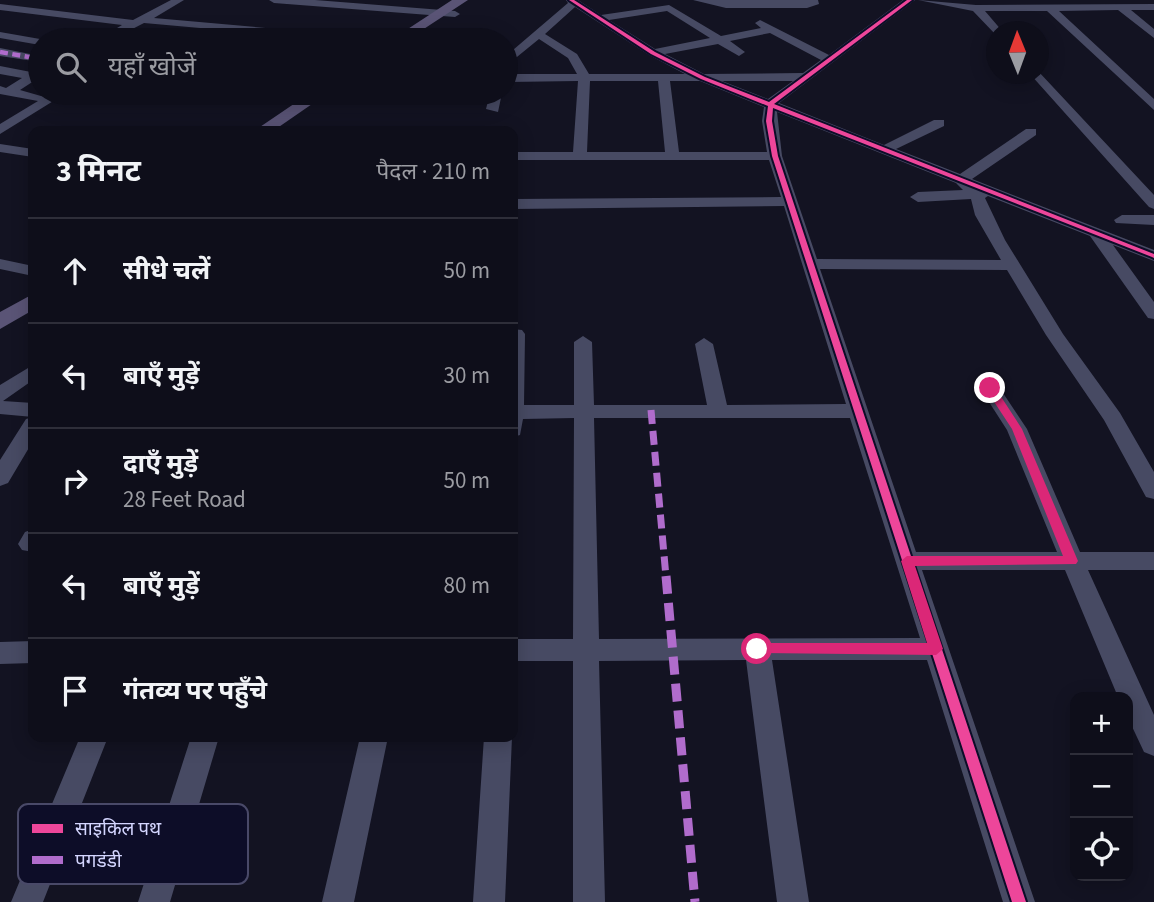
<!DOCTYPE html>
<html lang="hi">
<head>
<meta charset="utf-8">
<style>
	:root { --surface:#0e0e1a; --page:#171723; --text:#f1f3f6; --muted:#9b9ca2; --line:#2e2e39 }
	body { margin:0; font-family:"Source Sans 3","Noto Sans Devanagari",sans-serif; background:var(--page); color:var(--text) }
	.controls { position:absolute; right:21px; bottom:21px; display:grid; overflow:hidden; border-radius:14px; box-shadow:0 4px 18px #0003 }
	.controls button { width:63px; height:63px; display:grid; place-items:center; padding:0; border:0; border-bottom:2px solid var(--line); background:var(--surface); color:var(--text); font:35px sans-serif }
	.compass { position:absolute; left:986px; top:21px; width:63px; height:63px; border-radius:50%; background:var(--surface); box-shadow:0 4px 18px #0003; rotate:359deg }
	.stop { position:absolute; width:21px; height:21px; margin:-16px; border:5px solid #db2777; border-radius:50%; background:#fff }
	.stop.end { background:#db2777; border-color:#fff; box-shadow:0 2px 7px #0008 }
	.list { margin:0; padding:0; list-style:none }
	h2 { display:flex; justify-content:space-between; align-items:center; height:91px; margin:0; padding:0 28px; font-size:30px }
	h2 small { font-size:23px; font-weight:400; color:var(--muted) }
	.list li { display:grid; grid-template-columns:46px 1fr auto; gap:21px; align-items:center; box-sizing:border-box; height:105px; padding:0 28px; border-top:2px solid var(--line) }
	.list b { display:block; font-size:26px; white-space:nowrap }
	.list p { margin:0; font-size:23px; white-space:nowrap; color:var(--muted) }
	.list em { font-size:23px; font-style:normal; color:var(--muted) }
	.icon { flex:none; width:38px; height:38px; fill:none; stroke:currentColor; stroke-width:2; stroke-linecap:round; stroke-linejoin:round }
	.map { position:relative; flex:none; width:1154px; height:902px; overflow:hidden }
	.search { position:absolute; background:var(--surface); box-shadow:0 4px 18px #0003; left:28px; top:28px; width:490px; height:77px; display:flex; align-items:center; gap:18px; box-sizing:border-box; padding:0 24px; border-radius:38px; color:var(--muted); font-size:26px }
	.panel { position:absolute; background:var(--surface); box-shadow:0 4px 18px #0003; left:28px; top:126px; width:490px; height:616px; border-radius:14px }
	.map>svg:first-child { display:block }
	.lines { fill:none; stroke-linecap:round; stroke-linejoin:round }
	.minor { fill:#474a63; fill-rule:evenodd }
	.major { fill:#5a5476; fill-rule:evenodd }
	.quiet-far2 { stroke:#b06ccc; stroke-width:4.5; stroke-dasharray:8 4.5; stroke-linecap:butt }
	.quiet-far1 { stroke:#b06ccc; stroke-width:7; stroke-dasharray:14 7; stroke-linecap:butt }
	.quiet { stroke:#b06ccc; stroke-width:9; stroke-dasharray:18 9; stroke-linecap:butt }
	.cycleway-casing { stroke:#0d0d28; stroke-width:4 }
	.cycleway { fill:#ed469a; fill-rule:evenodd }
	.route { fill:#db2777 }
	.key { fill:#0d0d28; stroke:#494968; stroke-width:2 }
	.key-label { font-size:19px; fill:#d4d6ff }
</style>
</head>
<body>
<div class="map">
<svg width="1154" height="902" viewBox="0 0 1154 902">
	<rect width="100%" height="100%" fill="#131322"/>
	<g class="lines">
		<path class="minor" d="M171 0H184L154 18 368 37 374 40H333L144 23 111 40H97L122 25 0 10V4L133 20Z
			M269 0H315L455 11 460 14 455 17 274 3Z
			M566 0H578L601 15 669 5 721 36 761 28 755 23 760 20 829 55 903 0H915L779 103 884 145 934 120H944V126L896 149 960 174 1026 129H1036V135L972 179 1154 250V261L1113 245 1154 302V319L1148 318 1090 236 988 196 985 198 1005 240 1063 334 1120 413 1154 472V499L1146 497 1104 420 1046 335 1007 270 820 269 916 552H1057L1007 430 980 388 990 382 997 384 1027 429 1080 552H1154V570H1088L1154 715V756L1144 752 1128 718V697H1118L1065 570H922L1035 902H1003L927 660H772L809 902H777L746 660 599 661 605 902H573V661H513V639H573L574 418 523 419 520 435 513 437V329L522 330 525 334 524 405H574V342L583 336 592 342 594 405H707L695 344 704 338 713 344 727 405 846 404 784 206 513 209V199L781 197 769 160H513V152H573L578 81 506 82V74H577L568 58 539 39 506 66V56L568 3ZM575 7 649 55 685 74H589L577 54 545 34ZM667 11 710 38 655 49 609 20ZM770 33 821 60 803 73 704 74 665 54 718 44 739 56 745 52 730 41ZM590 81H658L665 152H587ZM670 81H700L764 107 762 121 767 152H679ZM722 81H793L768 99ZM777 112 956 183 963 190 918 192 910 197 918 202 971 199 975 215 1001 260 817 259 782 156ZM594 418H850L920 638 599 639Z
			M693 0H818L819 4 807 8H726Z
			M918 0 976 5 1154 4V10H1131L1154 29V38L1118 10 1059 11 1154 99V110L1047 11H985L1003 32H996V35L973 11Z
			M0 32 40 39 45 40H40V45L0 38Z
			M0 48 40 56V62L0 56Z
			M0 66 31 72 40 68V77L20 90 55 100 0 134V124L38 101 0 94V86L6 88 22 78 0 74Z
			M1038 71 1154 195V209L1149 207 1030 74Z
			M490 93H502L498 112 486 109Z
			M0 144 33 149V157L0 152Z
			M1122 215H1154V225L1116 223 1114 220Z
			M0 259 33 266V276L0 269Z
			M33 365V380L3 401 33 403V417L0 414V385Z
			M33 417V441L8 483 0 486V460L26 419Z
			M33 529V552L22 550 18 544 25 532Z
			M33 641V663L0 664V642Z
			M80 737H108L43 902H11Z
			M191 737H219L170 902H138Z
			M360 737H388L354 902H322Z
			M484 737H512L505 902H473Z"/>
		<path class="major" d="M452 0H468L407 40H391Z
			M310 93H328L273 131H254Z
			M33 294V310L0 329V312Z"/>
		<path class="quiet-far2" d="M0 52 40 59"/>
		<path class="quiet-far1" d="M651 410 666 577"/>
		<path class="quiet" d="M666 576 695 902"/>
		<defs>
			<path id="cycleway" d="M569 0H574L655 52 705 77 769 102 907 0H912L774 104 1154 254V258L1152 257 773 108 772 121 778 156 1026 902H1012L772 156 766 121 768 106 701 79 651 54Z"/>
		</defs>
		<use href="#cycleway" class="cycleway-casing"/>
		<use href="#cycleway" class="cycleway"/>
	</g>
	<path class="route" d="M986 386H994L1022 429 1078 561 1076 564 915 566 943 649 936 655 752 653V645L757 643H927L901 561 907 556H1063L1012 429 985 388Z"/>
	<rect x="18" y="804" width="230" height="80" rx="10" class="key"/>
	<rect x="32" y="824" width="31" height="9" fill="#ed469a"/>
	<rect x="32" y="856" width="31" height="8" fill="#b06ccc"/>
	<g class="key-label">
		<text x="75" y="835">साइकिल पथ</text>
		<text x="75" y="867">पगडंडी</text>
	</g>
</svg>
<div class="controls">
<button>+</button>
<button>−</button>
<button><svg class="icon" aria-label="locate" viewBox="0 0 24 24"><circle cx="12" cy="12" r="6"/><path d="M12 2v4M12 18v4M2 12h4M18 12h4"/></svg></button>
</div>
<svg class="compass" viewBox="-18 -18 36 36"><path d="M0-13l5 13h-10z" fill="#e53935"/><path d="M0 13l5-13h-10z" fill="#9b9ca2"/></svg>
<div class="stop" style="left:757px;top:649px"></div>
<div class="stop end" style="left:990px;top:388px"></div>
<div class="search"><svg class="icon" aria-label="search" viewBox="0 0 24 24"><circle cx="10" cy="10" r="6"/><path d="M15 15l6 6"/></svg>यहाँ खोजें</div>
<section class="panel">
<h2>3 मिनट<small>पैदल · 210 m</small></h2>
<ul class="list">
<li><svg class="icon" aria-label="ahead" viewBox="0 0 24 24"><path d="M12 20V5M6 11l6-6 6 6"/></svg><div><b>सीधे चलें</b></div><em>50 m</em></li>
<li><svg class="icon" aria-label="left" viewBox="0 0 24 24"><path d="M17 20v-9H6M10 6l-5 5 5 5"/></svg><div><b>बाएँ मुड़ें</b></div><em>30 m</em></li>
<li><svg class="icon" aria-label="right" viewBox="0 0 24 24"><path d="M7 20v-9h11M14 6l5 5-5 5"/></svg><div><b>दाएँ मुड़ें</b><p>28 Feet Road</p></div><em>50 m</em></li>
<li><svg class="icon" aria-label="left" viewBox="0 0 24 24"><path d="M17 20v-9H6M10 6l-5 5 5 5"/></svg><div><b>बाएँ मुड़ें</b></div><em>80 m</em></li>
<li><svg class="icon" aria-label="arrive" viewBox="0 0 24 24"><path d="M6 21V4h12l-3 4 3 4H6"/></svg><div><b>गंतव्य पर पहुँचे</b></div></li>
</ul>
</section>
</div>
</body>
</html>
